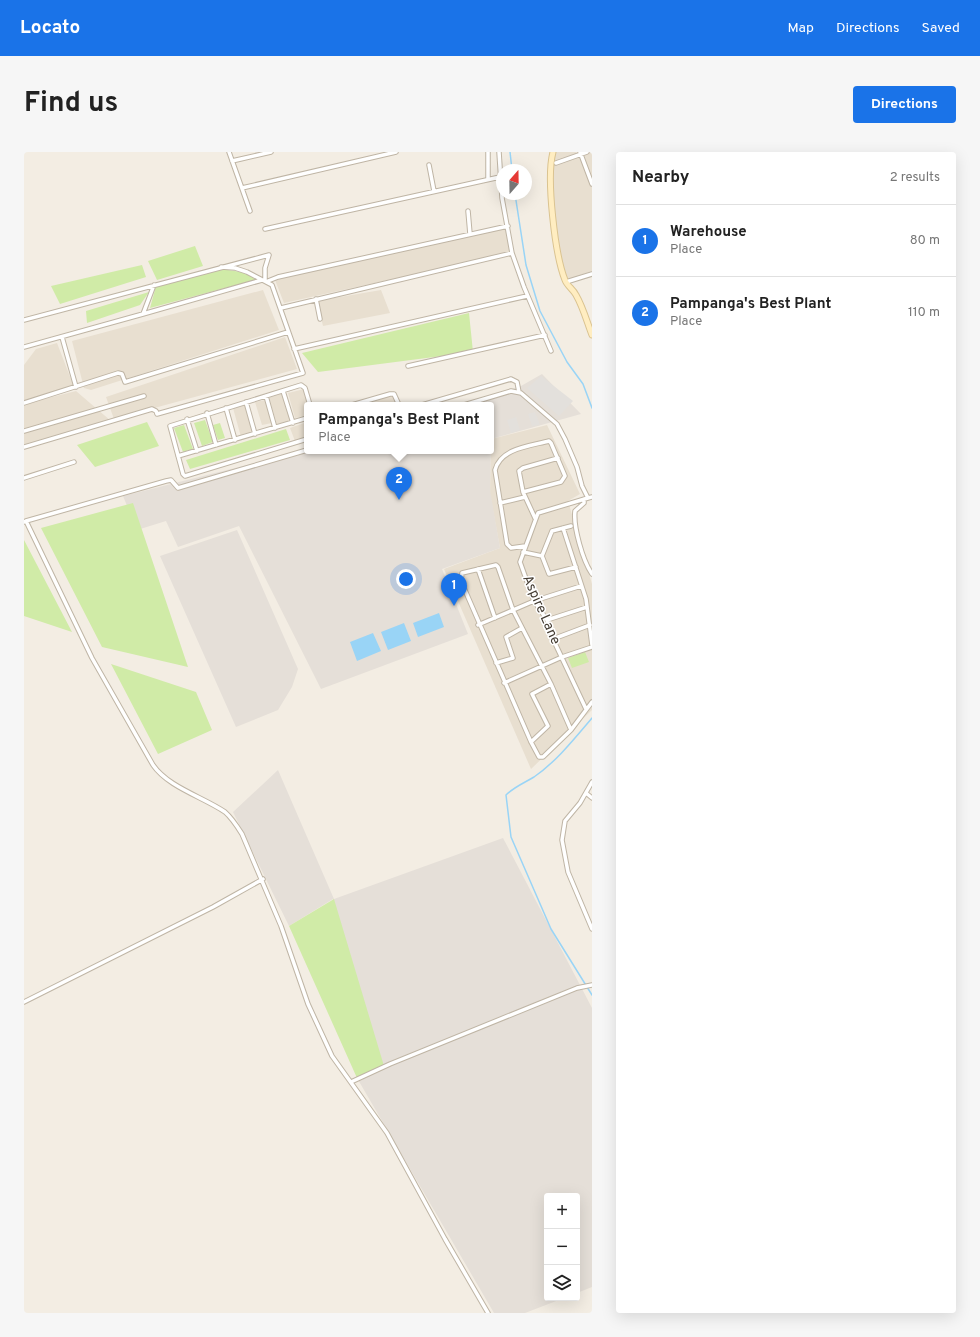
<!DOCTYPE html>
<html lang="en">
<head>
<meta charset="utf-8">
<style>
	:root { --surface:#fff; --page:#f6f6f6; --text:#222; --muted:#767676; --line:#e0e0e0; --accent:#1a73e8 }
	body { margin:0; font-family:Overpass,sans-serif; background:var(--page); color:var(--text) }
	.controls { position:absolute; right:12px; bottom:12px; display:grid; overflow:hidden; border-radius:4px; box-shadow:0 4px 16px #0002 }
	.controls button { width:36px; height:36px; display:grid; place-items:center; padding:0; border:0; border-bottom:1px solid var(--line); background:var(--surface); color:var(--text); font:20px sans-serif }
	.compass { position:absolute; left:472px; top:12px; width:36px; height:36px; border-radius:50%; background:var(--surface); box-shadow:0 4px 16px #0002; rotate:20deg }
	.you { position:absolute; left:382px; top:427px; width:14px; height:14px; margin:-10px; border:3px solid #fff; border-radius:50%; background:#1a73e8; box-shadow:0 0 0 6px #1a73e833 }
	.badge { display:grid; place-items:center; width:26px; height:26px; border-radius:50%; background:var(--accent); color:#fff; font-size:13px; font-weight:700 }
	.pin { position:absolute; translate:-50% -33px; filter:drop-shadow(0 1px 2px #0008) }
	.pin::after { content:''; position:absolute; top:21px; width:14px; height:12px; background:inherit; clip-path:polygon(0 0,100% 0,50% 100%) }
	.popup { position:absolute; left:280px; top:250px; width:190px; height:52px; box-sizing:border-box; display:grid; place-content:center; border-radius:4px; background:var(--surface); filter:drop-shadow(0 1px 3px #0005); font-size:13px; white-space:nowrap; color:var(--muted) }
	.popup b { font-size:15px; color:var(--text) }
	.popup::after { content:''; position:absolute; left:50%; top:100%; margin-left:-8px; border:8px solid transparent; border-top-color:var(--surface) }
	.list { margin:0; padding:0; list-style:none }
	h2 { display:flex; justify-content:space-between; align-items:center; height:52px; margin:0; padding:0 16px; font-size:17px }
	h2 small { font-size:13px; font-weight:400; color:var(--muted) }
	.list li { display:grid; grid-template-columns:26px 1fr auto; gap:12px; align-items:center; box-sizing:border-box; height:72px; padding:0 16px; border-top:1px solid var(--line) }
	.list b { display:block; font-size:15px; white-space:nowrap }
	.list p { margin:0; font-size:13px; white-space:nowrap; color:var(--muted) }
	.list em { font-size:13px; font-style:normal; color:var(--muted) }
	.icon { flex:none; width:22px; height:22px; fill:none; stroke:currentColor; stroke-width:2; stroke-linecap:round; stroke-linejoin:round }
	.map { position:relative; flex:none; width:568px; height:1161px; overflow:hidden; border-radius:4px }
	header { display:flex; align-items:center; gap:24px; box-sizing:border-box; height:56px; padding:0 20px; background:var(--accent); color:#fff }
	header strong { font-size:19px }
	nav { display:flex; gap:22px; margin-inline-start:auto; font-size:14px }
	.intro { display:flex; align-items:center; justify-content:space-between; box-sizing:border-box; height:96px; padding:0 24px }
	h1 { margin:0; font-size:28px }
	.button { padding:10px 18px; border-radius:4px; background:var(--accent); color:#fff; font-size:14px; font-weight:700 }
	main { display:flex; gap:24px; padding:0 24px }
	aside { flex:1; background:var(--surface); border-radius:4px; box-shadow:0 4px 16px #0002 }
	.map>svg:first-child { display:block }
	.residential { fill:#e8dfd0 }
	.industrial { fill:#e5dfd8 }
	.green { fill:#d0eba7 }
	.parking { fill:#e3e0dc }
	.water { fill:#99d4f6 }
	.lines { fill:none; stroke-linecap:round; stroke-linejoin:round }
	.stream { stroke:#99d4f6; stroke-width:1.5 }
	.street-casing { stroke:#bfb5a5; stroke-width:5.5 }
	.secondary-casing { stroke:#dac390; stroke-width:7 }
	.street { stroke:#fff; stroke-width:3.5 }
	.secondary { stroke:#ffedc1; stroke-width:5 }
	.labels { text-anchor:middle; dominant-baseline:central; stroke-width:3; stroke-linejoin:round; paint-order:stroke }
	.street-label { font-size:14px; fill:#453d33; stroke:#fff }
</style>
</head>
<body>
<header>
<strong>Locato</strong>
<nav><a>Map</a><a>Directions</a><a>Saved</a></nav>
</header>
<div class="intro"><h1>Find us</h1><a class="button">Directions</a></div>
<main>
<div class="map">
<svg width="568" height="1161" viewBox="0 0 568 1161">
	<rect width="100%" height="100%" fill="#f3ede3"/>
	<path class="residential" d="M530 0H568V119L542 128 535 104 527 18Z
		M483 76 486 101 260 151 251 128Z
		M239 138 255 178 67 238 60 236 48 189Z
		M357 138 366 161 299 174 293 149Z
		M261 185 273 217 90 267 82 245Z
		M33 191 50 235 0 249V213L12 197Z
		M280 237 285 253H283V263L271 266 264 241Z
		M52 239 87 269 0 294V252Z
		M259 241 267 269 253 273 245 245Z
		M370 243 373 253H333Z
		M242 248 248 271 238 273 231 250Z
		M222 253 229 282 217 285 209 256Z
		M283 270V285L271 289 266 276Z
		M523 273 556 342 544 349 568 432V558L507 617 420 417 476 396 466 342 467 287Z"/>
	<path class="industrial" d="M518 222 557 262 467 287 466 338 476 396 418 417 444 482 297 537 215 374 154 395 142 369 113 378 99 344 283 298 467 299V253H437L497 234Z
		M213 378 274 517 268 535 254 558 212 575 136 404Z
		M254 618 310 747 479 686 568 856V1135L553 1141V1044H523V1146H540L501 1161H470L333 926 309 747 265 774 209 660Z"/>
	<path class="green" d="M171 94 179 114 133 128 124 109Z
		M118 113 122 125 36 152 27 134Z
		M198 117 223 121 235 127 126 156 132 134Z
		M125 140 116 153 63 171 62 159Z
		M445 161 449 200 294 220 278 201Z
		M181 268 189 290 178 294 170 271Z
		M123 270 135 294 71 315 53 293Z
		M196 271 201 286 194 288 189 273Z
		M160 273 169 297 159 300 150 276Z
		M262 277 266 288 166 317 162 308Z
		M109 351 164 515 78 495 17 376Z
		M0 388 48 480 0 464Z
		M561 500 565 510 548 516 544 506Z
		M87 512 172 540 188 578 134 602Z
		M310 747 360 914 333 926 265 774Z"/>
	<path class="parking" d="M517 224 549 249 535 264 503 236Z
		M511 260 516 273 508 274 504 262Z
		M492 265 496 278 487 281 483 268Z"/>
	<path class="water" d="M415 461 420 475 394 485 389 471Z
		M380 471 387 489 364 498 357 480Z
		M349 481 357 499 333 509 326 490Z"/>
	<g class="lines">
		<path class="stream" d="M486 0 488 18
			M491 42 502 113 516 159 543 210 559 232 568 256
			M568 566C551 586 532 610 510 625 500 631 490 635 482 643L487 685 527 777 568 843"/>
		<defs>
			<path id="street" d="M205 0 226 59
				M464 0V27
				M475 0 478 46 488 101 500 135 527 199
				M556 0 568 32
				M208 9 247 0
				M532 11 563 0
				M405 13 410 39
				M218 36 372 0
				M444 59 446 82
				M241 77 476 25
				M244 129 254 125 484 74
				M542 130 568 122
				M292 147 296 167
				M257 156 488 101
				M119 162 238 128
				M0 168 245 103 241 116V129
				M38 185 52 235
				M0 195 119 162 130 133
				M270 197 503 144
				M384 214 521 183
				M259 239 269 271
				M242 244 251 276
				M222 250 231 282
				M0 251 94 221 98 222 101 230 264 180
				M328 253 366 242H370L375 253
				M398 253 487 227 493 230 495 240
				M440 253 487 239 497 241 533 272 541 287 553 315 558 334 564 346 568 345
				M202 256 211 288
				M183 261 192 293
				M163 267 173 299
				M0 279 120 244
				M283 287 161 324 159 322 146 274 277 233 281 236 286 253
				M0 295 128 257 132 259 133 262 279 221 248 133 223 120 211 116 197 115
				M154 304 283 266
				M0 326 50 310
				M499 340 537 330 541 324 527 291 525 289C506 294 477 296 471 318L483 392 487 396 501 394
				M560 347V351L551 359C549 375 559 409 568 422
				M476 351 501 345
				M511 366 499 340 495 319 499 316 534 306
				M2 369 142 329 147 328 154 336 283 298
				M0 370 2 369 68 506 129 613C144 635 179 645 201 660 208 666 213 674 218 682L257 774 284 852 308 904 363 981 421 1087 464 1161
				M539 376 562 447 568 493
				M499 400 518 404 525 422 552 415
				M518 404 528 379 547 374
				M454 417 471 466
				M523 468 563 455
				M454 473 510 449 557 434
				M529 487 566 473
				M472 511 489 506 482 485 498 476
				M480 531 538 505 568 495
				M527 532 547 578 568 550
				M562 557 529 487 523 468 510 449 496 410 514 361 564 346
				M507 590 524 574 508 542 527 532 489 458 474 415 472 413 438 421 437 429 507 590 515 605H519L547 578
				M568 630 556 651 541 669 538 688 544 720 568 777
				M562 641 568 646
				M0 850 189 755 239 727
				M327 930 366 912 553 836 568 833"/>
			<path id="secondary" d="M529 0C522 26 531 103 541 128 543 134 549 137 552 143 559 155 563 170 568 183"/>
		</defs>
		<use href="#street" class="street-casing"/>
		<use href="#secondary" class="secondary-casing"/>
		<use href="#street" class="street"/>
		<use href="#secondary" class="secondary"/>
	</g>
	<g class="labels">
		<g class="street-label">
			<text transform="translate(517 458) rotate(66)">Aspire Lane</text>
		</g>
	</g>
</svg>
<div class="controls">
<button>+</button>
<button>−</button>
<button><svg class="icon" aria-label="layers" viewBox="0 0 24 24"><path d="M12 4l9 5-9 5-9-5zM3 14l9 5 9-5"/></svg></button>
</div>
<svg class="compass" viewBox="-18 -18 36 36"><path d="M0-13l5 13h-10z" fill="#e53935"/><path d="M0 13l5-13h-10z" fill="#767676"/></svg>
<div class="you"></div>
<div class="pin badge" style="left:430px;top:454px">1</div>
<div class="pin badge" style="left:375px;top:348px">2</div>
<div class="popup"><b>Pampanga's Best Plant</b>Place</div>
</div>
<aside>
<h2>Nearby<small>2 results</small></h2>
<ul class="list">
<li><span class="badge">1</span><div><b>Warehouse</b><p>Place</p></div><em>80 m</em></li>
<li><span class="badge">2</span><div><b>Pampanga's Best Plant</b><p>Place</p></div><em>110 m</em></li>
</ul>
</aside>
</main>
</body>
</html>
